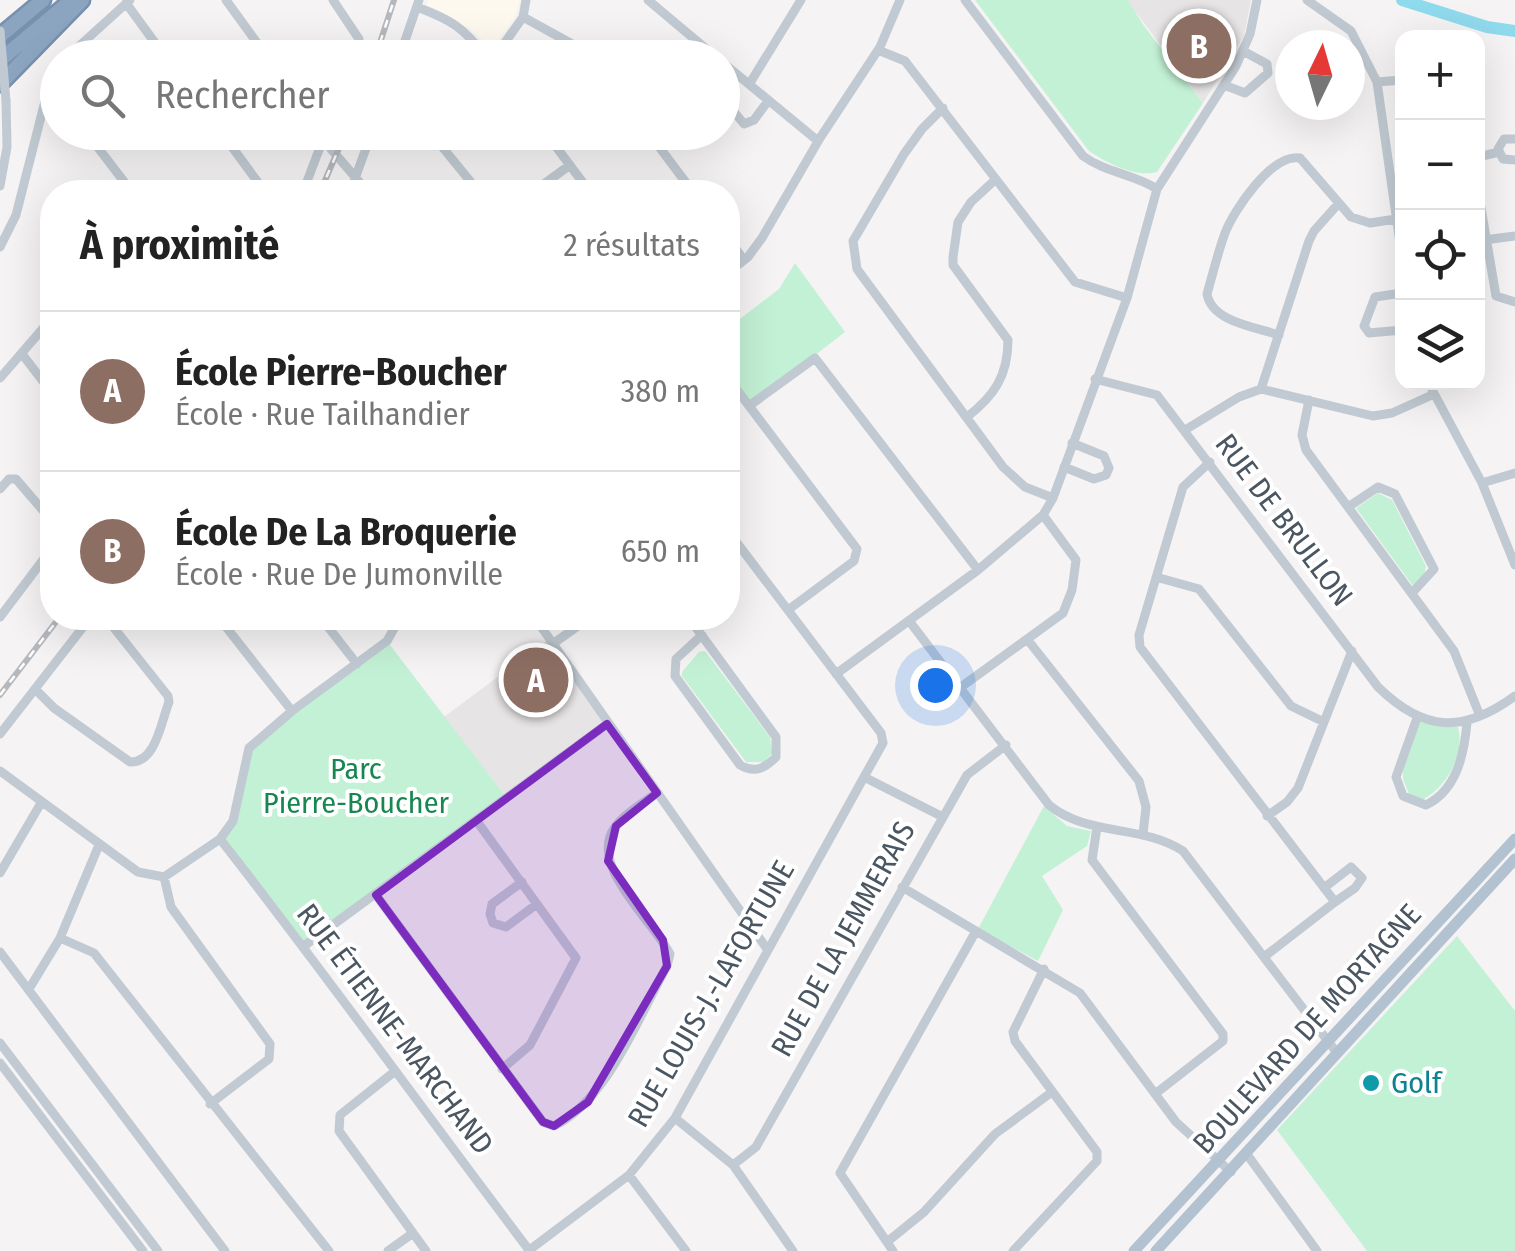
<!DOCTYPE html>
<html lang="fr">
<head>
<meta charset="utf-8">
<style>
	:root { --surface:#fff; --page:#f2f2f2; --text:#222; --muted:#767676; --line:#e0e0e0; --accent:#1a73e8 }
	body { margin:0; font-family:"Fira Sans Condensed",sans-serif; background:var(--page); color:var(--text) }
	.controls { position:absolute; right:30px; top:30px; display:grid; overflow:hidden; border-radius:20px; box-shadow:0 10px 40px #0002 }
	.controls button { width:90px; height:90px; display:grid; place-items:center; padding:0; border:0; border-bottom:2px solid var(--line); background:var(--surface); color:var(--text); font:50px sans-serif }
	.compass { position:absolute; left:1275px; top:30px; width:90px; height:90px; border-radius:50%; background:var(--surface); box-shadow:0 10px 40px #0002; rotate:5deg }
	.you { position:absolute; left:935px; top:685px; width:35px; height:35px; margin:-25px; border:8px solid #fff; border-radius:50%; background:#1a73e8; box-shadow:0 0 0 15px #1a73e833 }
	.badge { display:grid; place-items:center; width:65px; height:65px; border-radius:50%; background:var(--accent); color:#fff; font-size:32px; font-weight:700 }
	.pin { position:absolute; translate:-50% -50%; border:5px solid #fff; box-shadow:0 2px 10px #0006 }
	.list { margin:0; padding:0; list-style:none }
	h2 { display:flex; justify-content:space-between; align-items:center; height:130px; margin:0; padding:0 40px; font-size:42px }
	h2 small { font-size:32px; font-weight:400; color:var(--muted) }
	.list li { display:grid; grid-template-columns:65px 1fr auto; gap:30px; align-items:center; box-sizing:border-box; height:160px; padding:0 40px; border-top:2px solid var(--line) }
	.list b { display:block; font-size:38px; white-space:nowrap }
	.list p { margin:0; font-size:32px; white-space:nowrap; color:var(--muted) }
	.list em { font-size:32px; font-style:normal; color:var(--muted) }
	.icon { flex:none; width:55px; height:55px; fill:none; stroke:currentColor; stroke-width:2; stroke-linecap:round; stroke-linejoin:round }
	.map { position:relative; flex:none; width:1515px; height:1251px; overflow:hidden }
	.search { position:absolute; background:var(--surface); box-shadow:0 10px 40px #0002; left:40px; top:40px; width:700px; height:110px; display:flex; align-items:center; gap:25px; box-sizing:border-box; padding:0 35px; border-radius:55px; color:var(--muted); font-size:38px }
	.panel { position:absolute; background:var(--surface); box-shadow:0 10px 40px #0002; left:40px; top:180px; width:700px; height:450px; border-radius:40px }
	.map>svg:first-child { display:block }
	.commercial { fill:#fdf9ef }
	.education { fill:#e6e4e5 }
	.green { fill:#c3f1d5 }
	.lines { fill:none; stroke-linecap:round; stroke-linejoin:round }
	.river { stroke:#90daee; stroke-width:12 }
	.highway-casing { stroke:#7690ad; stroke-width:19 }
	.minor { stroke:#c1cad2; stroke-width:9 }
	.major { stroke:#b3c2d1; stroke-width:11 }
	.highway { stroke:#8ba5c1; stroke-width:14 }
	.rail-casing { stroke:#b5b8bd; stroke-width:6 }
	.rail { stroke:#fff; stroke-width:2.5; stroke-dasharray:8; stroke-linecap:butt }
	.minor-bridge { stroke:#c1cad2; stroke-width:9 }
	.marked { fill:#7b2cbf; fill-opacity:0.2; stroke:#7b2cbf; stroke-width:8; stroke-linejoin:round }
	.culture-dot { fill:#0f9aa8; stroke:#fff; stroke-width:4 }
	.labels { text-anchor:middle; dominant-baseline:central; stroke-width:8; stroke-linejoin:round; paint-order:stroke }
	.street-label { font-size:30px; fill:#4a5661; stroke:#fff }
	.park-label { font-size:30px; fill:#17864f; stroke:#fff }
	.culture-label { font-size:30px; fill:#0d838f; stroke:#fff; text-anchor:start }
</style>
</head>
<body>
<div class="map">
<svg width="1515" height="1251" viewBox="0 0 1515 1251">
	<rect width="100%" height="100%" fill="#f5f3f3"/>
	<path class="commercial" d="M428 0H520L515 17 492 49 470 29 426 6Z"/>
	<path class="education" d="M1127 0H1251L1244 36 1203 103Z
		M551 637 607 724 506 797 444 717Z"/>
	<path class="green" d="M975 0H1128L1144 26 1203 103 1157 172C1136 178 1107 163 1089 151Z
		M795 263 845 332 749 406 728 378V328L779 289Z
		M1378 493 1392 500 1426 566 1424 575 1413 586 1356 508Z
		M387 641 506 797 304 946 220 839 233 821 249 748Z
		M705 651 770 737 772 753 764 762H746L682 676V672L699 652Z
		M1419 722 1458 727C1465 755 1447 787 1422 800L1409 794 1403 779V769Z
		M1044 806 1067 826 1091 831 1087 846 1042 876 1063 910 1038 961 978 929Z
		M1457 936 1515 1011V1251H1367L1277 1130Z"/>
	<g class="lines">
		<path class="river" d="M1402 0 1487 27 1515 31"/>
		<defs>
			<path id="highway" d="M0 36 43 0
				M0 60 72 0
				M0 84 82 0"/>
		</defs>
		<use href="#highway" class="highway-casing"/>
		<path class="minor" d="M226 0 268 58
			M333 0 359 39 357 58
			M648 0 717 58
			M965 0 1083 156C1106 173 1134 174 1157 189
			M1307 0 1351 31 1377 82 1402 257
			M126 3 166 58
			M417 7C452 20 464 28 487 58
			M523 17 583 50 590 58
			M878 50 905 61 1075 282 1127 298
			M66 58 130 0
			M399 58 419 0
			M494 58 523 17 526 0
			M722 62 818 141
			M1377 82 1402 80
			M750 83 801 0
			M1224 85 1245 93 1268 73 1267 64 1243 51
			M722 97 744 124 754 120 768 101
			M943 108 922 129 904 154 853 241 857 269 1003 467 1025 487 1053 498
			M86 132 132 192
			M221 132 265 192
			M323 132 331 149 368 192
			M430 132 479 192
			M545 132 590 192
			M648 132 693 192
			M1515 139H1504L1498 149 1503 159 1515 160
			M1478 157 1499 152
			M0 186 7 147 6 101
			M1478 190 1496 296 1515 302
			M303 192 325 134
			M350 192 372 132
			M533 192 570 165
			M728 238 744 260
			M1484 240 1515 236
			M0 247 16 215 45 101 58 67
			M728 273 748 257 762 238 820 138 880 47 900 0
			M1402 293 1375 297 1364 326 1369 333 1402 330
			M1279 335C1255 327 1212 322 1207 294 1213 273 1218 252 1225 233 1234 210 1272 153 1300 158L1351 217 1370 223 1396 219
			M22 354 52 393
			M0 378 52 318
			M728 378 857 549 854 561 788 610
			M1095 379 1157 395 1378 687C1424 732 1463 734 1515 696
			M1428 382 1482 483 1515 565
			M1261 389 1309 241 1314 231 1339 203
			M1309 400 1302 435 1306 450 1454 651 1480 716
			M749 406 815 358 978 570
			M967 417C994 396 1008 376 1008 340L953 265V257L958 222 971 202 996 179
			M1185 430 1239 397 1261 389 1373 416 1392 413 1432 395
			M1210 462 1183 487 1139 635 1140 647 1335 902 1264 957
			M1064 467 1094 479 1106 475 1109 468 1104 456 1072 443
			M1482 483 1515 473
			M0 489 9 479H16L52 521
			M1348 507 1378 487 1395 494 1434 569 1413 592
			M728 531 881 733 883 743 864 777 941 816
			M1156 577 1199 589 1291 706 1324 722
			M0 617 52 548
			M219 618 292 711
			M321 618 357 664
			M535 618 767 949
			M689 618 776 737V757C765 768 755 774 740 765L675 676 676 659 702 635
			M910 622 1049 805C1088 837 1142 824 1183 851L1337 1053
			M1027 639 1139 781 1146 807 1143 834
			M554 643 589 618
			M836 674 978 570 1043 515 1053 498 1127 298 1157 189 1236 66 1250 34 1257 0
			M961 687 1063 613 1072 590 1076 560 1043 515
			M35 689 54 708 130 762C156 763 161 722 169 702L168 696 106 618
			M1417 718 1396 777 1403 796 1426 805C1457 790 1464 754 1467 723
			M0 734 90 618
			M0 771 138 872 164 877 220 839 233 821 249 748 292 711 387 641 400 618
			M1267 816 1287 802 1298 788 1352 651
			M476 820 576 958 530 1045 502 1069
			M1097 827 1092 860 1223 1034V1041L1155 1094
			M220 839C326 974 425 1113 529 1250
			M0 873 41 803
			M164 877 171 907 270 1044 269 1059 210 1104
			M522 882 492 904 490 914 493 923 506 927 537 904
			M902 887 1080 993 1176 1122 1231 1172
			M1324 888 1351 867 1362 878 1355 888 1335 902
			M376 895 543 1122 554 1126C607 1101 639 1016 667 966L670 954C653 921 587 865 615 827 625 813 643 803 657 793
			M60 938 94 953 329 1251
			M304 946 607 724
			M0 952 225 1251
			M29 989 60 938 99 845
			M0 1043 158 1251
			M0 1063 143 1251
			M394 1072 340 1115 339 1131 426 1251
			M675 1118 733 1165 793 1251
			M1246 1153 1317 1251
			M733 1165 756 1147 967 775 1006 745
			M629 1175 686 1251
			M887 1242 924 1212 995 1134 1052 1092
			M388 1251 413 1233
			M528 1251 629 1175 675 1118 864 777
			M893 1251 840 1173 976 931
			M1013 1251 1097 1161V1152L1015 1041 1013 1032 1044 969"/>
		<path class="major" d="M1134 1251 1515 839
			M1156 1251 1515 859"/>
		<use href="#highway" class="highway"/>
		<defs>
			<path id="rail" d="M375 58 394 0
				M320 192 346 132
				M0 695 59 618"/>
		</defs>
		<use href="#rail" class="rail-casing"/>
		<use href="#rail" class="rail"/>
		<path class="minor-bridge" d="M0 31 6 101"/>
	</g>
	<path class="marked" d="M607 724 657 793 616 826 608 861 663 940 667 966 588 1102 554 1126 543 1122 376 895Z"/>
	<circle class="culture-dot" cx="1371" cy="1083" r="10"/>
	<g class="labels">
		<g class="street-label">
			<text transform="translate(1284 520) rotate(53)">RUE DE BRULLON</text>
			<text transform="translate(843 939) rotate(-61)">RUE DE LA JEMMERAIS</text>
			<text transform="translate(711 994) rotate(-60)">RUE LOUIS-J.-LAFORTUNE</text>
			<text transform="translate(395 1029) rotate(53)">RUE ÉTIENNE-MARCHAND</text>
			<text transform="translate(1307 1029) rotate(-48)">BOULEVARD DE MORTAGNE</text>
		</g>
		<g class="park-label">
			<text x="356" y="769">Parc<tspan x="356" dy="34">Pierre-Boucher</tspan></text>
		</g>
		<g class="culture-label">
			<text x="1391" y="1083">Golf</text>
		</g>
	</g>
</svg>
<div class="controls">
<button>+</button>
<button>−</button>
<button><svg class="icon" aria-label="locate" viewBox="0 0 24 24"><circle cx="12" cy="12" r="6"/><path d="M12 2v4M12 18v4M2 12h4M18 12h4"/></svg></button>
<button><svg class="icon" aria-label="layers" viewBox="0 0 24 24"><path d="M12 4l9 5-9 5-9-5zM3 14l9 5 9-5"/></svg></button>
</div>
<svg class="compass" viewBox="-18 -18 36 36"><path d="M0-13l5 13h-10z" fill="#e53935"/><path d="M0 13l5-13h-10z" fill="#767676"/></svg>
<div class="you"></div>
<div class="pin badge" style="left:536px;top:680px;background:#8d6e63">A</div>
<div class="pin badge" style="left:1199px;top:46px;background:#8d6e63">B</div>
<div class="search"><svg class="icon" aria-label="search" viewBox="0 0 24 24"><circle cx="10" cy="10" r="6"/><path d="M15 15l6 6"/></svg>Rechercher</div>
<section class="panel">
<h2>À proximité<small>2 résultats</small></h2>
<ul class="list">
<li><span class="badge" style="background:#8d6e63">A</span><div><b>École Pierre-Boucher</b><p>École · Rue Tailhandier</p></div><em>380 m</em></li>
<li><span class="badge" style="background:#8d6e63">B</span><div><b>École De La Broquerie</b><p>École · Rue De Jumonville</p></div><em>650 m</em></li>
</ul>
</section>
</div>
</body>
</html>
